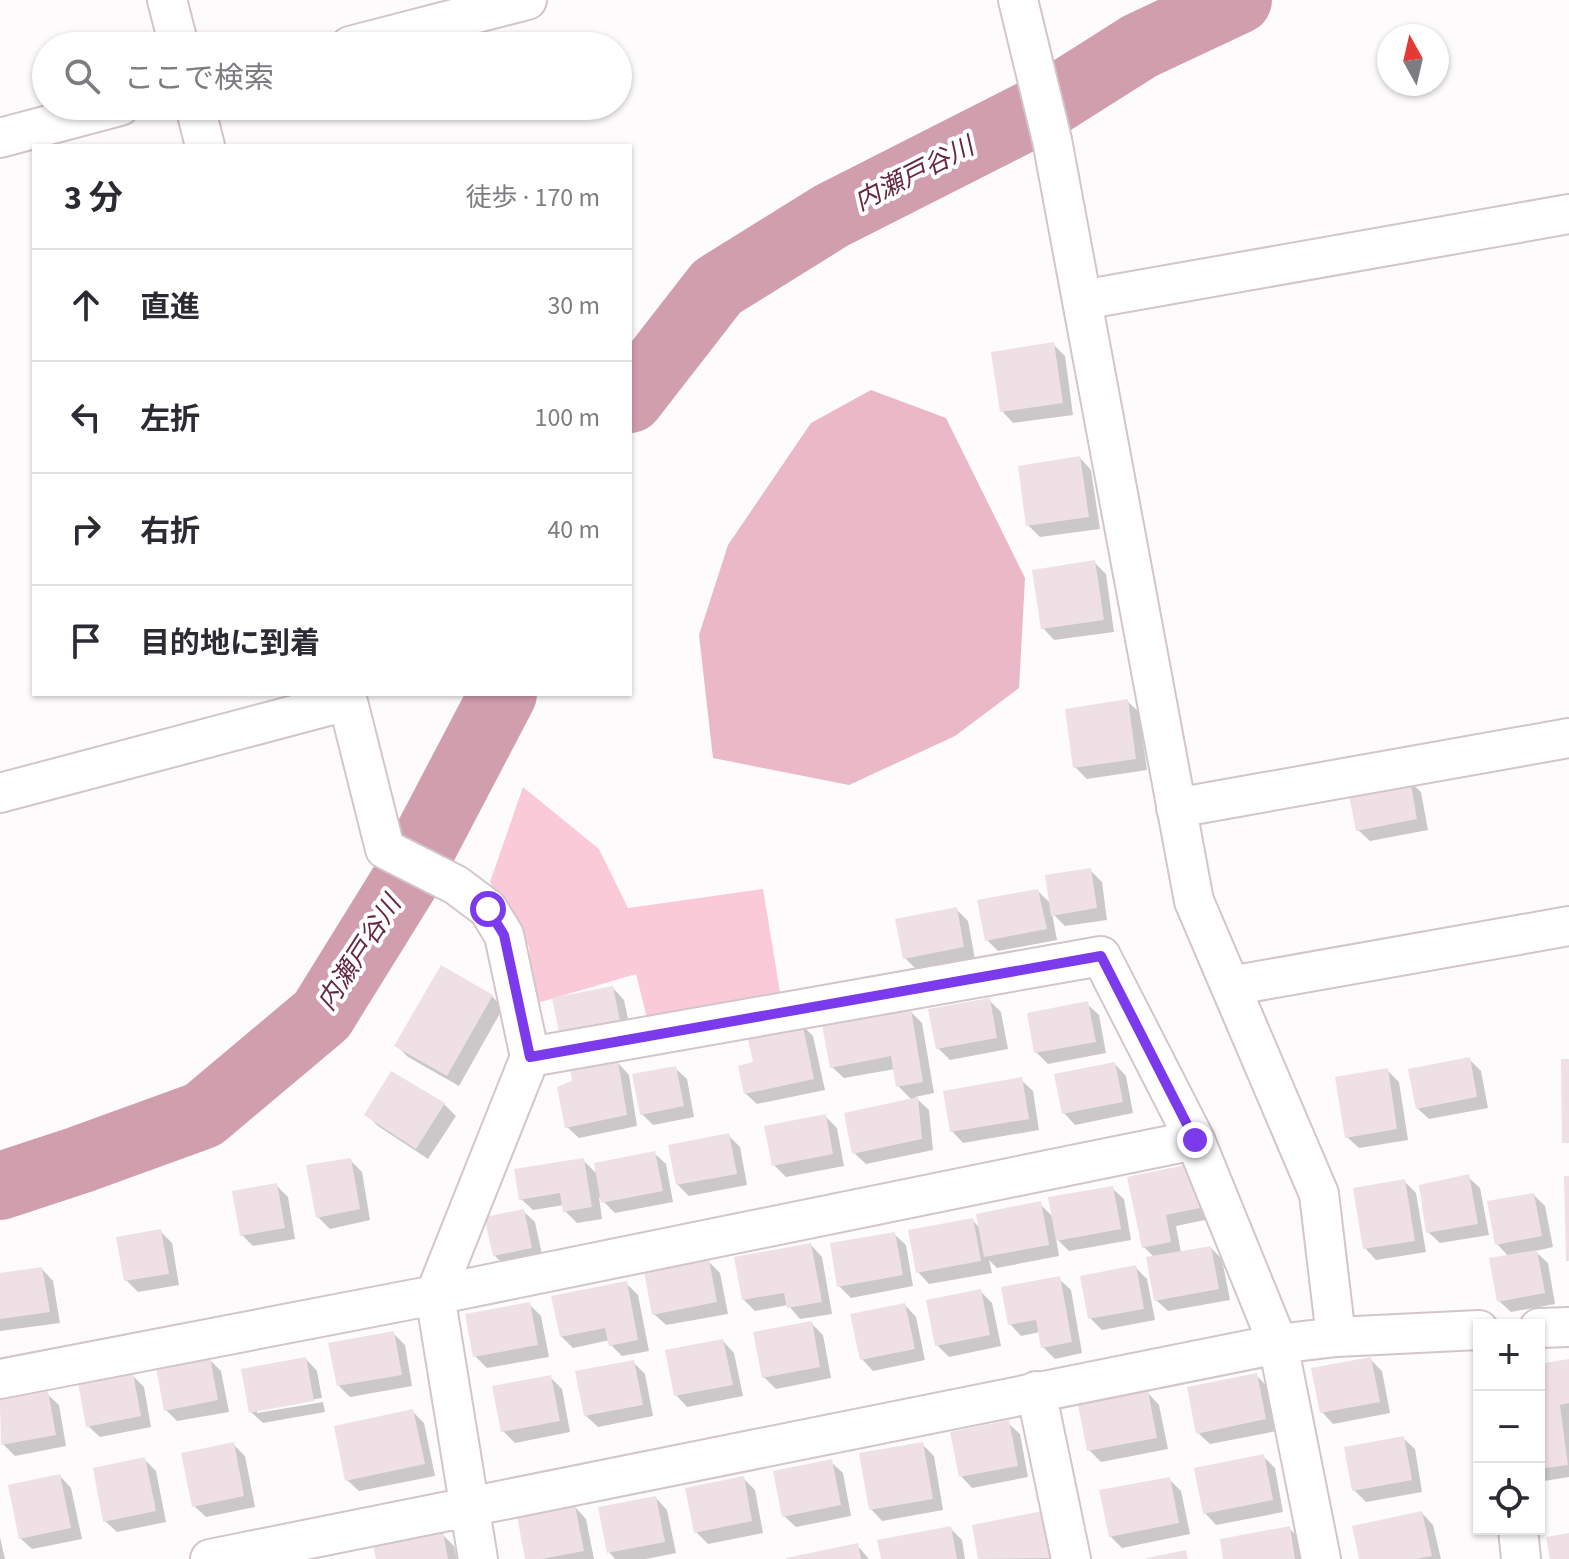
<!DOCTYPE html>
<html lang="ja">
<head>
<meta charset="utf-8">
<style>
	:root { --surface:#fff; --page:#f7f7f7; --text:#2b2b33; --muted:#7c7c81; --line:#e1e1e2 }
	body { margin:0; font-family:"Source Sans 3","Noto Sans JP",sans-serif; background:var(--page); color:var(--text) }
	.controls { position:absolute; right:24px; bottom:24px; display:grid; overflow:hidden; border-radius:0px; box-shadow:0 2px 6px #0004 }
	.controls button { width:72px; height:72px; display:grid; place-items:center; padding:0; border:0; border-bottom:2px solid var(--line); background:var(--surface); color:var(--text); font:40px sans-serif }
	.compass { position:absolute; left:1377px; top:24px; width:72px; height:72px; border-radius:50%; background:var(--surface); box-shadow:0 2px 6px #0004; rotate:352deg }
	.stop { position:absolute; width:24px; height:24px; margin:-18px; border:6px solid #7c3aed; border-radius:50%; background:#fff }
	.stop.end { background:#7c3aed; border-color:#fff; box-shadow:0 2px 8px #0008 }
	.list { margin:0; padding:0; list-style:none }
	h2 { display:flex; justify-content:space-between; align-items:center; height:104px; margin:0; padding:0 32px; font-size:34px }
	h2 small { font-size:26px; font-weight:400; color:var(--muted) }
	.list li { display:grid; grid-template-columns:52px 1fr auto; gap:24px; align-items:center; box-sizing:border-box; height:112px; padding:0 32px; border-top:2px solid var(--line) }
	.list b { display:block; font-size:30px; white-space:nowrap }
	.list em { font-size:26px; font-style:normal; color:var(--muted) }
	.icon { flex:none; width:44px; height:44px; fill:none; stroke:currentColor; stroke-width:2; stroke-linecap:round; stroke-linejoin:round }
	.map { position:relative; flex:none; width:1569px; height:1559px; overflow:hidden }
	.search { position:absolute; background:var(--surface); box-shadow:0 2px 6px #0004; left:32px; top:32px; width:600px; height:88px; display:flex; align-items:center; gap:20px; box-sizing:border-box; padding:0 28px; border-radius:44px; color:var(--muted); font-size:30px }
	.panel { position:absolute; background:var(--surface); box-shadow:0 2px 6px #0004; left:32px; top:144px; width:600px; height:552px; border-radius:0px }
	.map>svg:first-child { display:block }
	.green { fill:#fbcad9 }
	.forest { fill:#ebb8c8 }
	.shadow { fill:#0003 }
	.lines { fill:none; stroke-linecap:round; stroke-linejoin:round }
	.river { stroke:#d19eae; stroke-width:68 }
	.building { fill:#efe0e5 }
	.street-casing { stroke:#d3c5c9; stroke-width:42 }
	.street { stroke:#fff; stroke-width:38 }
	.route { stroke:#7c3aed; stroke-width:10 }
	.labels { text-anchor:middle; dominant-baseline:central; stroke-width:8; stroke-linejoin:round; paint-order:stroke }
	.water-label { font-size:26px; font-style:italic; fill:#662840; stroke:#fff }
</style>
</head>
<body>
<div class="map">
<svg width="1569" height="1559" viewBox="0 0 1569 1559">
	<rect width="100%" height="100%" fill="#fdfbfb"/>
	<path class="green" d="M523 787 599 849 628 908 763 889 782 1004 649 1026 636 974 534 1004 529 947 490 882Z"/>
	<path class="forest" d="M871 390 946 418 1025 578 1019 688 955 736 849 785 713 758 699 635 728 545 811 423Z"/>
	<path class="shadow" d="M1053 344 1065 356 1073 415 1013 423 1002 411Z
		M1080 458 1091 470 1100 529 1040 537 1028 525Z
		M1094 562 1106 574 1114 632 1054 640 1043 628Z
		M1127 701 1139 712 1147 770 1087 779 1075 767Z
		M1409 781 1421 792 1428 830 1370 841 1358 830Z
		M1090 870 1102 882 1107 920 1065 926 1052 913 1057 940 998 951 987 940 1038 891 1052 905Z
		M956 909 968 921 975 959 917 970 905 958Z
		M613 988 624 1000 632 1037 573 1048Z
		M492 996 503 1008 459 1086 408 1057 397 1046Z
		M989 1000 1001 1012 1008 1049 950 1060 938 1048Z
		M1087 1004 1099 1015 1106 1053 1048 1064 1036 1052Z
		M910 1011 922 1023 934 1093 915 1097 929 1110 933 1150 866 1164 854 1153 912 1100 898 1086 895 1069 844 1078 832 1067Z
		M802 1025 813 1036 825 1090 757 1104 745 1093 755 1064Z
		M1469 1059 1481 1071 1488 1108 1429 1119 1417 1108Z
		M618 1063 629 1075 637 1126 579 1138 567 1127Z
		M1115 1064 1126 1076 1133 1113 1075 1125 1064 1113Z
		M675 1068 687 1079 694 1117 653 1125 642 1114Z
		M1387 1070 1399 1082 1408 1140 1359 1148 1347 1137Z
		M1021 1080 1033 1091 1039 1130 963 1143 952 1131Z
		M444 1104 456 1116 428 1159 378 1126 367 1115Z
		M825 1116 837 1128 844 1166 786 1177 774 1165Z
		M728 1135 740 1147 747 1185 689 1196 677 1184Z
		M654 1153 666 1164 673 1202 615 1213 599 1197 602 1219 577 1223 565 1211 564 1205 533 1210 521 1199 583 1160 598 1175Z
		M350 1160 362 1172 370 1220 330 1229 318 1217Z
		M1190 1166 1210 1219 1176 1226 1181 1253 1211 1248 1222 1259 1230 1300 1168 1311 1156 1300 1155 1258 1144 1247Z
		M1468 1177 1480 1188 1489 1235 1440 1243 1428 1232Z
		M1404 1181 1416 1193 1426 1252 1376 1260 1365 1248Z
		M276 1185 288 1197 295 1239 253 1246 242 1235Z
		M1112 1188 1124 1199 1131 1240 1069 1251 1056 1238 1059 1256 997 1268 989 1260 992 1273 929 1284 918 1272 972 1220 981 1229 1040 1204 1053 1217Z
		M1534 1195 1545 1206 1553 1247 1535 1251 1548 1263 1555 1304 1511 1312 1499 1301 1509 1257 1497 1244Z
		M523 1211 535 1222 543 1259 506 1267 494 1255Z
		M160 1231 172 1243 179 1285 138 1292 126 1280Z
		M894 1234 906 1245 913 1286 851 1298 839 1286Z
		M811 1245 822 1257 832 1314 800 1319 788 1305 755 1311 743 1299Z
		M708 1261 720 1273 728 1314 666 1325 654 1314Z
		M1135 1267 1147 1279 1155 1320 1102 1330 1090 1318Z
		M42 1269 53 1281 60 1323 0 1331V1275Z
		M1059 1279 1071 1290 1082 1353 1055 1359 1043 1347 1040 1332 1021 1336 1010 1324Z
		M626 1283 638 1295 649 1351 622 1356 611 1345 610 1340 573 1348 561 1336Z
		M980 1291 992 1303 1001 1346 949 1357 937 1345Z
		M529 1304 541 1316 549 1357 487 1368 475 1356Z
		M905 1305 916 1317 925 1360 873 1371 862 1359Z
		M811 1323 823 1335 831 1378 776 1389 764 1377Z
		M393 1333 405 1345 412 1386 350 1397 338 1385Z
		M723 1341 734 1353 743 1396 687 1407 676 1395Z
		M209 1359 221 1371 229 1412 177 1421 166 1410Z
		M306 1359 317 1371 322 1398 257 1409V1413L323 1402 325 1412 263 1423 251 1412Z
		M1371 1360 1382 1371 1390 1413 1333 1424 1322 1412Z
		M1569 1361V1477L1544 1481 1539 1476V1366Z
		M633 1362 645 1374 653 1416 598 1427 586 1416Z
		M132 1375 144 1387 151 1427 100 1437 88 1426Z
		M1256 1375 1268 1387 1277 1431 1210 1444 1198 1433Z
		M550 1377 562 1389 570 1432 515 1443 503 1431Z
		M1148 1393 1159 1405 1168 1449 1101 1462 1089 1450Z
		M47 1394 59 1405 66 1446 15 1456 3 1444 0 1402Z
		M413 1412 424 1423 435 1476 359 1491 347 1480Z
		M1008 1423 1020 1434 1028 1477 972 1488 961 1476Z
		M1403 1438 1415 1449 1422 1492 1366 1502 1354 1490Z
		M233 1444 245 1456 255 1507 206 1517 194 1506Z
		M922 1444 934 1456 943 1510 882 1521 871 1509Z
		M1263 1456 1275 1468 1283 1512 1216 1525 1205 1513Z
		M144 1459 156 1471 166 1522 117 1532 105 1521Z
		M831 1462 843 1473 851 1516 796 1527 784 1516Z
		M60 1476 71 1488 82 1539 32 1549 20 1538Z
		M743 1478 755 1490 763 1533 708 1544 696 1532Z
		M1169 1479 1181 1491 1190 1534 1122 1548 1110 1536Z
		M656 1498 667 1510 676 1553 646 1559H615L609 1552Z
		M575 1507 586 1519 594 1559H527Z
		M1041 1513 1060 1559H980L974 1527Z
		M1422 1513 1433 1525 1441 1559H1361Z
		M950 1528 962 1540 965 1559H883Z
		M1289 1528 1300 1539 1304 1559H1225Z
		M443 1535 454 1546 457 1559H378Z
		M0 1537 5 1559H0Z
		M857 1545 869 1559H790Z"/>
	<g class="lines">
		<path class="river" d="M630 399 717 287 831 216 1034 113 1140 46 1238 0
			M0 1186 79 1160 203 1115 322 1015 405 881 503 694"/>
	</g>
	<path class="building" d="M1054 342 1063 403 1000 412 991 352Z
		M1080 456 1089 517 1026 526 1018 466Z
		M1095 560 1104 620 1041 629 1032 570Z
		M1128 699 1136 759 1073 768 1065 709Z
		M1410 779 1417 819 1356 831 1348 790Z
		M1091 868 1097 908 1051 916 1045 875Z
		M1038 889 1047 929 985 941 977 900Z
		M957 907 964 947 903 959 895 919Z
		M441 965 493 995 447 1076 394 1046Z
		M613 986 621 1026 560 1037 552 998Z
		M990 998 997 1038 936 1049 928 1009Z
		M1088 1001 1096 1042 1034 1053 1027 1013Z
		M911 1009 923 1082 896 1087 891 1056 830 1068 822 1025Z
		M802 1022 814 1079 744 1094 738 1066 753 1062 747 1035Z
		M1470 1057 1477 1097 1416 1109 1408 1069Z
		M1561 1059H1569V1143H1562Z
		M618 1061 627 1115 565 1128 557 1087 572 1081 570 1067Z
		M1115 1062 1123 1102 1062 1114 1054 1074Z
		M676 1066 684 1106 640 1115 632 1074Z
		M1388 1068 1397 1129 1345 1138 1335 1077Z
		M391 1071 445 1103 416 1149 364 1115Z
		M1022 1077 1029 1119 950 1132 943 1091Z
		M918 1097 922 1139 852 1154 844 1113Z
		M826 1114 833 1154 772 1166 764 1126Z
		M729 1133 737 1174 676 1185 668 1145Z
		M655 1151 663 1191 601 1203 594 1163Z
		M351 1158 360 1209 316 1218 306 1165Z
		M584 1158 592 1207 563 1212 560 1193 519 1200 514 1169Z
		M1190 1164 1200 1208 1166 1215 1171 1242 1142 1248 1127 1177Z
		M1469 1174 1478 1224 1426 1233 1419 1185Z
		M1564 1176H1569V1261H1566Z
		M1405 1179 1415 1241 1363 1249 1353 1188Z
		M277 1183 285 1228 240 1236 232 1191Z
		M1113 1186 1121 1229 1056 1241 1048 1197Z
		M1534 1193 1542 1236 1495 1245 1487 1201Z
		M1041 1201 1049 1245 984 1257 976 1214Z
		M524 1209 532 1248 493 1256 484 1217Z
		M973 1218 981 1261 916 1273 908 1230Z
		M161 1229 169 1274 124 1281 116 1237Z
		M895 1232 903 1275 837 1287 830 1243Z
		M811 1243 822 1302 787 1308 784 1293 742 1300 734 1257Z
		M1211 1246 1219 1289 1154 1301 1146 1257Z
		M1537 1250 1545 1293 1497 1302 1489 1258Z
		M709 1259 717 1302 652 1315 644 1271Z
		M1136 1265 1144 1309 1088 1319 1080 1276Z
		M42 1267 50 1312 0 1319V1273Z
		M1060 1276 1072 1342 1041 1348 1036 1320 1008 1325 1001 1287Z
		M627 1281 638 1340 609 1346 605 1328 560 1337 551 1296Z
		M981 1289 990 1335 935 1346 926 1300Z
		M530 1302 538 1345 473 1357 465 1314Z
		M905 1303 915 1349 860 1360 850 1314Z
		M812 1321 820 1367 762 1378 753 1332Z
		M394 1331 402 1375 337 1386 328 1343Z
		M723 1339 733 1385 674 1396 665 1350Z
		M210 1357 218 1400 164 1411 156 1367Z
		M306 1357 314 1401 249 1413 241 1369Z
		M1371 1357 1380 1402 1320 1413 1311 1368Z
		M1569 1359V1403L1560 1405 1568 1465 1539 1469V1364Z
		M634 1360 643 1405 584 1416 575 1371Z
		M133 1373 141 1416 86 1427 78 1383Z
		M1257 1373 1266 1419 1196 1434 1187 1387Z
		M551 1375 560 1421 501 1432 492 1386Z
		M48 1391 56 1435 1 1445 0 1400Z
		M1148 1391 1157 1438 1087 1451 1078 1405Z
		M413 1409 425 1464 345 1481 334 1426Z
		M1009 1420 1018 1466 959 1477 950 1432Z
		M1404 1436 1412 1480 1352 1491 1344 1447Z
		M234 1442 244 1496 192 1507 181 1453Z
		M923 1442 933 1499 869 1510 859 1453Z
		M1264 1454 1273 1500 1203 1514 1194 1468Z
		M145 1457 156 1511 103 1522 93 1468Z
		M832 1459 841 1505 782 1517 773 1471Z
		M60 1474 71 1528 19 1539 8 1485Z
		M744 1476 752 1521 694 1533 685 1488Z
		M1170 1477 1179 1523 1109 1537 1099 1490Z
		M656 1496 665 1542 607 1553 598 1507Z
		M575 1505 584 1551 542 1559H525L517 1516Z
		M1042 1511 1051 1558 978 1559 972 1525Z
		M1422 1511 1432 1556 1416 1559H1359L1352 1526Z
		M951 1526 957 1559H881L877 1540Z
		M1290 1526 1295 1559H1223L1220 1539Z
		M443 1532 448 1559H376L373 1546Z
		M1569 1533V1559H1550L1546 1537Z
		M858 1543 861 1559H786V1558Z
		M1186 1550 1188 1559H1147V1558Z"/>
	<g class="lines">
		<defs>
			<path id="street" d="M167 0 179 46
				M1018 0 1052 140 1194 901 1319 1194 1336 1337
				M350 46 527 0
				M195 106 205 146
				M0 138 120 106
				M1082 300 1569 214
				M346 694 385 849 456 885 488 909 504 935 530 1057 435 1295 478 1559
				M0 793 347 701
				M1176 808 1569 738
				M1230 986 1569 926
				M530 1057 1101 956 1195 1140 1278 1344 1321 1559
				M1539 1328 1569 1327
				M0 1379 435 1295 1195 1140
				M1036 1391 1071 1559
				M1518 1529 1521 1559
				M210 1559 1278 1344 1336 1337 1479 1330"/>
		</defs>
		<use href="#street" class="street-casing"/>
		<use href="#street" class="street"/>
	</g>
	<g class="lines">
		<path class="route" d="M488 909 504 935 530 1057 1101 956 1195 1140"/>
	</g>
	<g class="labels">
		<g class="water-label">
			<text transform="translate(914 174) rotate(-27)">内瀬戸谷川</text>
			<text transform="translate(359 953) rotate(-57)">内瀬戸谷川</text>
		</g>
	</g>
</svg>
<div class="controls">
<button>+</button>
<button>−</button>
<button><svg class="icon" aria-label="locate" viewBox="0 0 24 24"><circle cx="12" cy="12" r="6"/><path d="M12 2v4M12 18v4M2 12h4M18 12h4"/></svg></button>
</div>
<svg class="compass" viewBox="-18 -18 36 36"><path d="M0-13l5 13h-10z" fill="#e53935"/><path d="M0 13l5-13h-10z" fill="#7c7c81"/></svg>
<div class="stop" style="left:488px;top:909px"></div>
<div class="stop end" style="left:1195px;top:1140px"></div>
<div class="search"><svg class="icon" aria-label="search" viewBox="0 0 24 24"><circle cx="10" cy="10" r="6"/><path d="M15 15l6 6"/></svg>ここで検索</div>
<section class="panel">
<h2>3 分<small>徒歩 · 170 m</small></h2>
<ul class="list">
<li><svg class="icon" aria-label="ahead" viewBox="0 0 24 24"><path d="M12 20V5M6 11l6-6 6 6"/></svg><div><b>直進</b></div><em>30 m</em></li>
<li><svg class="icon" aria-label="left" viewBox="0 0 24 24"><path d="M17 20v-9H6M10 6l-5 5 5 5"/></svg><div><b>左折</b></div><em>100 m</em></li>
<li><svg class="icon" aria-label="right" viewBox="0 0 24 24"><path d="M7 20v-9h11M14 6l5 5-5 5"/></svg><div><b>右折</b></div><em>40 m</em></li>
<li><svg class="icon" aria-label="arrive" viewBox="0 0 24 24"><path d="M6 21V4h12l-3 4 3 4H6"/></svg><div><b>目的地に到着</b></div></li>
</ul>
</section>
</div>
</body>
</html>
